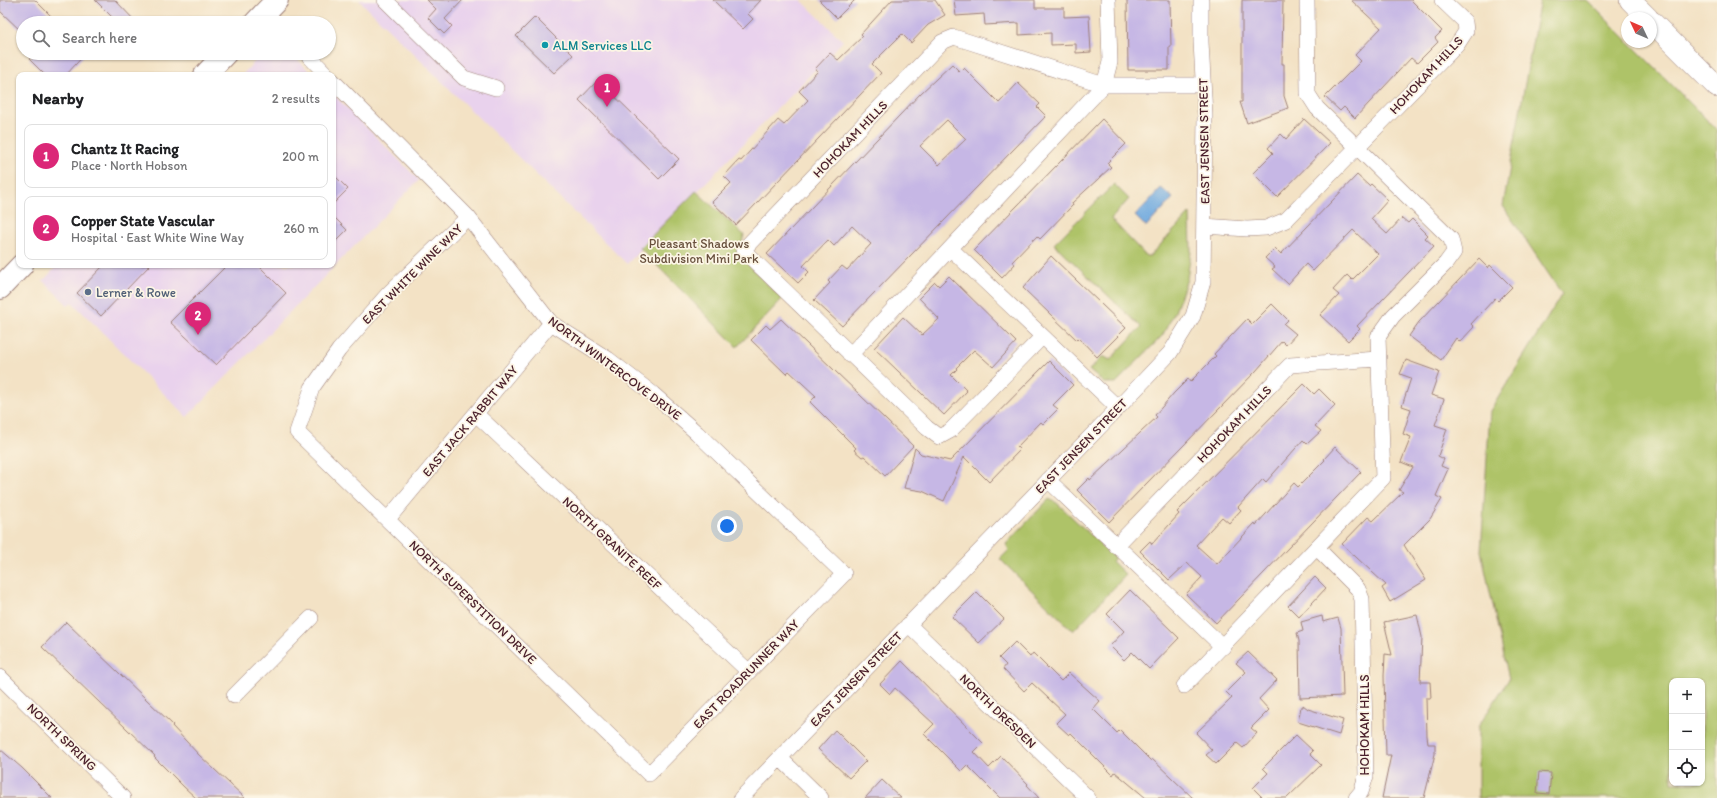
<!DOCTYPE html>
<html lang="en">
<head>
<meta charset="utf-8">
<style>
	:root { --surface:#fff; --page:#f6f6f6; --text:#202124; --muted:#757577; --line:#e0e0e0; --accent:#db2777 }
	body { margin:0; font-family:Itim,sans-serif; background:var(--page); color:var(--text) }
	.controls { position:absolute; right:12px; bottom:12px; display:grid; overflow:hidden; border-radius:8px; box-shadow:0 1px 3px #0004 }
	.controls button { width:36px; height:36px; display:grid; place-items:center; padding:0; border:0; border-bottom:1px solid var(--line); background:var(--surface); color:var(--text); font:20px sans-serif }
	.compass { position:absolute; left:1621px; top:12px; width:36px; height:36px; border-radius:50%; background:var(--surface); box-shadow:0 1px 3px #0004; rotate:314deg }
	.you { position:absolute; left:727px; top:526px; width:14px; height:14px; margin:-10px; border:3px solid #fff; border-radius:50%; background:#1a73e8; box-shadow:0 0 0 6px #1a73e833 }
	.badge { display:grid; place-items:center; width:26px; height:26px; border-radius:50%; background:var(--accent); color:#fff; font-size:13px; font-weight:700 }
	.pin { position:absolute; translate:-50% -33px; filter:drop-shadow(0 1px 2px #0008) }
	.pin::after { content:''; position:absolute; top:21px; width:14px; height:12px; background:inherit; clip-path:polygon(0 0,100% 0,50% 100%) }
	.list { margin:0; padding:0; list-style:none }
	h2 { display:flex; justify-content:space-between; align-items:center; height:52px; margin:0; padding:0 16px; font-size:17px }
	h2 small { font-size:13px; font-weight:400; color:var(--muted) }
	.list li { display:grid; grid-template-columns:26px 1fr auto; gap:12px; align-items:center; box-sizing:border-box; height:64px; margin:0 8px 8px; padding:0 8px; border:1px solid var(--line); border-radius:8px }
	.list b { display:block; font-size:15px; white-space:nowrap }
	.list p { margin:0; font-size:13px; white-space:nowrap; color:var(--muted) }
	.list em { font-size:13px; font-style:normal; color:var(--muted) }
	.icon { flex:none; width:22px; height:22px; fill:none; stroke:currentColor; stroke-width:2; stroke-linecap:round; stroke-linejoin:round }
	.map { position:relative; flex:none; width:1717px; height:798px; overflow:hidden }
	.search { position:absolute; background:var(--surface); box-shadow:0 1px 3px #0004; left:16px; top:16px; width:320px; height:44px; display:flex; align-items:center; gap:10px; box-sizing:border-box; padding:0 14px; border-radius:22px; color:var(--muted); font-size:15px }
	.panel { position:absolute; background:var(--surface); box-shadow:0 1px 3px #0004; left:16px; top:72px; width:320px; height:196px; border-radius:8px }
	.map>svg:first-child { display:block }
	.built { fill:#e9d2ed }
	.green { fill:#aec367; stroke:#7c7149; fill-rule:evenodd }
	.water { fill:#6ea9df; stroke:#5c6485 }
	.building { fill:#c6b7e5; fill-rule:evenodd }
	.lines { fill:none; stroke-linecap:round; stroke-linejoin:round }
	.street-casing { stroke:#9e8078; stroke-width:16 }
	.secondary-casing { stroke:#9e8078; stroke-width:22 }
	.primary-casing { stroke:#9e8078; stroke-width:24 }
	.street { stroke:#fff; stroke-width:15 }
	.secondary { stroke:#fff; stroke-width:21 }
	.primary { stroke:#fff; stroke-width:22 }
	.culture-dot { fill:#0f9aa8; stroke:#fcf5e5; stroke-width:1.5 }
	.service-dot { fill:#5c6f8a; stroke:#fcf5e5; stroke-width:1.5 }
	.labels { text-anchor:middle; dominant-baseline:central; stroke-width:3.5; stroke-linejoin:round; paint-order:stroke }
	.culture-label { font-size:13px; fill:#0d838f; stroke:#fcf5e5; text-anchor:start }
	.street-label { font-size:13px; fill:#4a1f2b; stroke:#fcf5e5 }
	.park-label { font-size:13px; fill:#68503d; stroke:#fcf5e5 }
	.service-label { font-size:13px; fill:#4e5e75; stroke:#fcf5e5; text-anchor:start }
</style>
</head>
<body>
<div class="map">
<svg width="1717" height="798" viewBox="0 0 1717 798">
	<rect width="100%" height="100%" fill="#fcf5e5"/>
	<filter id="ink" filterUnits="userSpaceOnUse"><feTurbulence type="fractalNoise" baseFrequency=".025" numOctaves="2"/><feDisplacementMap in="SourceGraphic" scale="8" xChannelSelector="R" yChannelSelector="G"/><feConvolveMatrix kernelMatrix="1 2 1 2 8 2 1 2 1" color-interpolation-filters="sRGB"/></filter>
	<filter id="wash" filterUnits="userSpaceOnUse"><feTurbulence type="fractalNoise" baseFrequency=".012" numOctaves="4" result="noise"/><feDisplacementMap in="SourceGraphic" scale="16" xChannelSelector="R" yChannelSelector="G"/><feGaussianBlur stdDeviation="0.9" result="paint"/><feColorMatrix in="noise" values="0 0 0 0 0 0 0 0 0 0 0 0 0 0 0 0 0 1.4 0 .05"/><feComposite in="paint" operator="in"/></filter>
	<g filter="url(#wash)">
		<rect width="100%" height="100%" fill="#f3e2c5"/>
		<path class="built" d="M359 0H801L843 41 627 264Z
			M263 53H291L313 75H242Z
			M333 94 419 180 187 417 72 302 68 305 43 281 58 265H333Z"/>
		<path class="green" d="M1540 0H1587L1627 40V42H1629L1717 130V798H1478V727L1509 679 1481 551 1490 411 1562 294 1503 206ZM1672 681H1702V783H1672Z
			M1114 184 1129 199 1111 219 1146 256H1150L1190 213 1191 252 1187 279 1175 312 1162 336 1116 383H1104L1089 370 1103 356 1110 360 1141 327 1054 244Z
			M696 191 744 235 741 246 743 259 782 299 737 347 640 248Z
			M1049 499 1057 503 1115 558 1112 561 1126 575 1073 631 1000 559 1009 550 1006 544Z"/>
		<path class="water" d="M1161 188 1173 198 1146 227 1135 216Z"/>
		<g id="blocks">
			<path class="building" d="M0 0H35L58 23H23V33L0 11Z
				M95 0H115L137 23H118Z
				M427 0H463L445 19 452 26 444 34 428 18 436 9Z
				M713 0H761L748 14 753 19 743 29Z
				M819 0H855L837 18Z
				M892 0H935L945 15 928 25 911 43 902 34 872 64 881 73 736 225 712 202 731 183 724 176 739 160 741 161 778 120 784 125 808 100 799 91 818 71 815 69 830 53 838 60 863 36 861 34Z
				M954 0H1035V8H1064V17L1089 16 1091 52 1076 53V44L1051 45V33L1019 35V23L985 25 984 14 956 16Z
				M1127 0H1170L1171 47H1169V70H1128Z
				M1242 0H1283L1282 64H1284V96L1288 108 1247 123 1240 102H1242Z
				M1351 0H1411L1442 31 1435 38 1438 42 1417 63 1411 58 1355 118 1344 107 1340 111 1325 97 1361 61 1355 55 1381 28Z
				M535 17 573 55 554 73 516 36Z
				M35 53H86L66 75H45L29 59Z
				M952 64 960 72 964 68 999 103 1018 83 1040 104 1037 107 1046 116 842 326 814 300 830 283 828 281 842 266 847 270 871 244 852 226 834 246 828 240 803 266 809 272 798 283 767 254 921 93ZM947 120 966 139 939 165 920 146Z
				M598 80 679 159 659 179 579 100Z
				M1102 119 1126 144 1107 163 1111 167 1072 203 1073 205 1040 239 1037 236 1012 262 1015 264 1002 278 974 250Z
				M1304 119 1330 143 1277 197 1253 173 1273 153 1268 148 1281 134 1286 139Z
				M333 174 348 189 333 204Z
				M1357 175 1369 186 1371 184 1388 200 1371 219 1387 234 1402 218 1408 223 1412 219 1428 235 1425 238 1434 246 1357 326 1360 329 1348 341 1320 315 1339 295 1333 290 1347 275 1352 280 1378 254 1353 230 1313 271 1306 264 1288 284 1272 269 1275 267 1265 258 1275 248 1281 254Z
				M333 216 347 230 333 244Z
				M1051 256 1126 328 1097 357 1079 338 1077 340 1023 288Z
				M1479 259 1488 268 1490 265 1512 287 1498 301 1495 298 1471 324 1474 327 1460 342 1456 338 1441 360 1409 336 1419 322Z
				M104 265H150L101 316 77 293Z
				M227 265H258L286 293 216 365 170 322Z
				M949 276 1016 342 993 367 974 350 956 368 957 369 951 375 967 391 944 415 874 348 903 317 922 335 939 319 919 298 935 282 939 286Z
				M1272 304 1288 320 1284 324 1296 334 1286 345 1282 341 1256 371 1109 522 1077 490 1089 478 1090 480 1157 417 1155 415 1174 393 1188 379 1190 382 1216 356 1214 354 1247 319 1252 324Z
				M781 319 913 446 885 476 864 456 862 457 854 450 856 448 810 402 816 396 789 371 786 374 751 340 766 325 770 329Z
				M1406 360 1439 372 1431 395 1444 399 1435 425 1447 429 1438 456 1444 459 1441 466 1448 469 1436 496 1442 499 1430 519 1404 545 1426 580 1390 602 1382 588 1386 585 1342 544 1368 517 1373 521 1403 492 1399 490 1413 467 1401 462 1411 437 1403 434 1411 409 1402 406 1411 378 1400 374Z
				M1049 361 1073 385 1053 405 1058 409 1043 424 1041 422 1017 447 1020 450 989 482 964 457 944 501 922 491 904 488 915 448 921 454 950 461Z
				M1304 384 1314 394 1319 389 1335 405 1315 426 1321 431 1307 444 1303 440 1266 482 1263 479 1238 507 1241 510 1229 523 1222 517 1196 545 1217 564 1255 523 1256 525 1294 483 1298 487 1325 460 1324 459 1335 447 1361 472 1216 623 1186 594 1202 577 1187 563 1169 580 1140 551 1150 541 1152 544 1179 514 1177 512Z
				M1315 577 1326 588 1299 617 1288 606Z
				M1130 590 1179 638 1149 669 1132 652 1124 660 1110 646 1124 631 1107 614Z
				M977 592 1004 619 979 643 952 617Z
				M1417 615 1422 637 1420 682H1430L1431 698H1426L1427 736 1428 744H1435V754L1424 798H1382L1391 755H1386L1384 676 1385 654 1392 655 1384 622Z
				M1322 616 1323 622 1338 618 1341 628 1343 696 1300 698 1299 641 1297 633 1303 631 1301 622Z
				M66 622 173 725 172 726 199 755 245 798H196L184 787 154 757 155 756 42 647Z
				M1015 642 1030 657 1033 653 1061 681 1069 673 1100 701 1093 709 1117 733 1120 730 1151 761 1152 759 1193 798H1146L1115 772 1113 775 1071 733 1069 735 1056 723 1065 714 1032 683 1024 691 1003 669 1006 665 999 658Z
				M1248 652 1277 680 1259 699 1269 710 1251 728 1257 733 1243 748 1237 743 1216 764 1206 755 1212 750 1196 733 1232 698 1226 692 1246 672 1236 663Z
				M902 661 983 743 974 752 989 768 1001 756 1028 784 1027 785 1039 798H1000L967 765 961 771 924 734 934 724 895 688 890 694 880 684Z
				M1303 705 1308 709 1343 720 1339 735 1298 722 1301 707H1303Z
				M835 730 866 761 849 778 818 749Z
				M1296 735 1313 751 1310 754 1321 765 1287 798H1263L1253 788 1268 773 1263 768Z
				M0 749 22 768 52 798H0Z
				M1539 772 1551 773 1549 794 1537 793Z
				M882 780 901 798H865Z"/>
		</g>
	</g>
	<g filter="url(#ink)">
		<use href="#blocks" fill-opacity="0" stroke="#9e8078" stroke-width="1"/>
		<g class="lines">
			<defs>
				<path id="street" d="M385 0 464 78 496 88
					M265 13 276 23
					M306 53 327 75
					M333 81 468 217 551 323 608 359 653 394 697 433 844 574 649 774 297 432 312 388 339 350 388 294 468 217
					M1204 226 1247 229 1266 228 1286 220 1457 45 1466 31 1465 22 1442 0
					M951 249 1118 408
					M1042 337 950 431 939 437 927 428 743 250 942 42 954 37 1104 85H1203
					M850 355 1104 85 1110 62 1108 0
					M476 414 748 671
					M1048 480 1223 647
					M388 519 551 323
					M1116 546 1290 365 1378 359
					M1317 548 1358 589 1362 599 1366 776 1361 792 1356 798
					M909 625 1088 798
					M0 677 123 798
					M1184 686 1383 478 1378 337 1393 316 1446 263 1454 252 1451 239 1317 108 1308 94 1307 0
					M234 696 311 618
					M780 758 821 798
					M741 798 1118 408 1170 353 1193 316 1203 282 1205 115 1201 42V0"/>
				<path id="secondary" d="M1630 0 1648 18
					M1651 21 1717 87"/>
				<path id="primary" d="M255 23 277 0
					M205 75 226 53
					M0 288 22 265"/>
			</defs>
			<use href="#street" class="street-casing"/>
			<use href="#secondary" class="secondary-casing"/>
			<use href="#primary" class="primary-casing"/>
			<use href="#street" class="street"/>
			<use href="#secondary" class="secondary"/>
			<use href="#primary" class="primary"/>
		</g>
	</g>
	<circle class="culture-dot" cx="545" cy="45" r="4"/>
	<circle class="service-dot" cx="88" cy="292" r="4"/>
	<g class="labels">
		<g class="culture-label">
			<text x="553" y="45">ALM Services LLC</text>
		</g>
		<g class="street-label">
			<text transform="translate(1426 75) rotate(-47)">HOHOKAM HILLS</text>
			<text transform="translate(850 139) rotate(-46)">HOHOKAM HILLS</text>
			<text transform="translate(1204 141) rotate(-91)">EAST JENSEN STREET</text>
			<text transform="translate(412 274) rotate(-45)">EAST WHITE WINE WAY</text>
			<text transform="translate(615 368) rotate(37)">NORTH WINTERCOVE DRIVE</text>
			<text transform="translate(470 421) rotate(-50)">EAST JACK RABBIT WAY</text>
			<text transform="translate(1234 424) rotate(-46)">HOHOKAM HILLS</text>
			<text transform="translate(1081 446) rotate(-46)">EAST JENSEN STREET</text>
			<text transform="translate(612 543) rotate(43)">NORTH GRANITE REEF</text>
			<text transform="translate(473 602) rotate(44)">NORTH SUPERSTITION DRIVE</text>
			<text transform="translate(746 674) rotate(-46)">EAST ROADRUNNER WAY</text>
			<text transform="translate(856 679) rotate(-46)">EAST JENSEN STREET</text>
			<text transform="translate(998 711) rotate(44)">NORTH DRESDEN</text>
			<text transform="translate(1364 725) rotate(-90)">HOHOKAM HILLS</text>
			<text transform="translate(62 737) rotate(44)">NORTH SPRING</text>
		</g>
		<g class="park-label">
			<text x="699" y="243">Pleasant Shadows<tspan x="699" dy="15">Subdivision Mini Park</tspan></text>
		</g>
		<g class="service-label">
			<text x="96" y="292">Lerner &amp; Rowe</text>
		</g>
	</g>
</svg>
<div class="controls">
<button>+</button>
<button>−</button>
<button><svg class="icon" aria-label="locate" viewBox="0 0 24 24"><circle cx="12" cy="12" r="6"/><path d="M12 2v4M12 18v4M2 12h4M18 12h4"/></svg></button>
</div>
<svg class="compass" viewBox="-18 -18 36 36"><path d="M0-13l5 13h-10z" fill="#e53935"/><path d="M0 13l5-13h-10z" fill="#757577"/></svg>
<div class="you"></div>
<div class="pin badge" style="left:607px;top:107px">1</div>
<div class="pin badge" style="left:198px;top:335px">2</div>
<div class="search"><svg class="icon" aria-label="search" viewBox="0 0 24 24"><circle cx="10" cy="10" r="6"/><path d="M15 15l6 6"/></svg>Search here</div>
<section class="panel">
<h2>Nearby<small>2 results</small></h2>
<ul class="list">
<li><span class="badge">1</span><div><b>Chantz It Racing</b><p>Place · North Hobson</p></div><em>200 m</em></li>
<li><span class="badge">2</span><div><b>Copper State Vascular</b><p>Hospital · East White Wine Way</p></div><em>260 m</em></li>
</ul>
</section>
</div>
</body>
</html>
